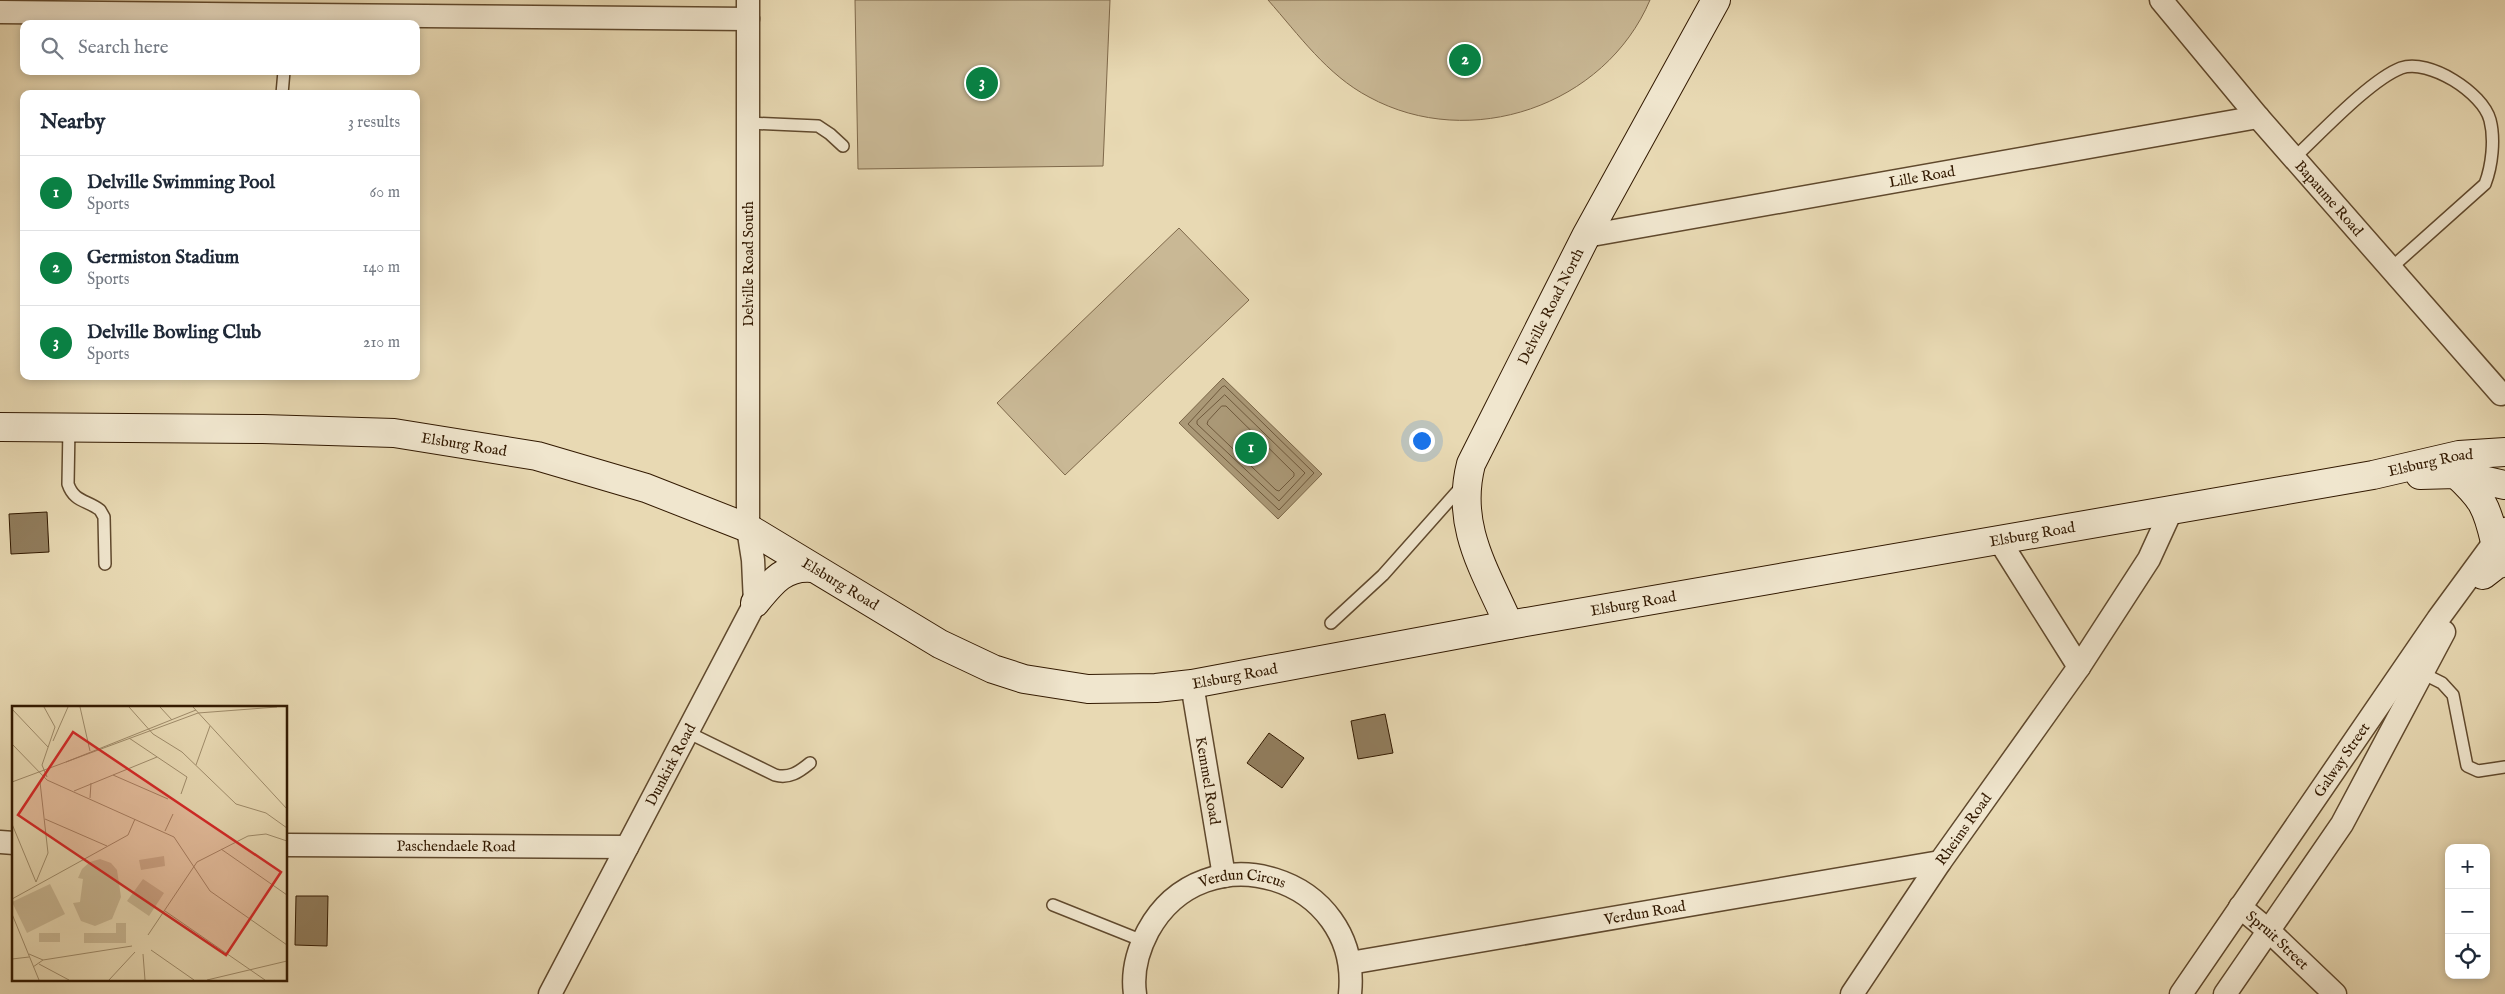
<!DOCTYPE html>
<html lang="en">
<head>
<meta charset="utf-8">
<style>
	:root { --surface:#fff; --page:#f2f2f3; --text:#1f2937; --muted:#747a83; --line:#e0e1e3; --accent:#0b8043 }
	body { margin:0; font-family:"IM FELL English",serif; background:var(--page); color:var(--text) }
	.controls { position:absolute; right:15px; bottom:15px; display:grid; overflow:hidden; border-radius:10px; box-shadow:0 2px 8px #0003 }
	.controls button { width:45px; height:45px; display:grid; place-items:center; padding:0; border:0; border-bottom:1px solid var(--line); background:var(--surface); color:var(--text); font:25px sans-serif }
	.you { position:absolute; left:1421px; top:440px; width:18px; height:18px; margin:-12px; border:4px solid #fff; border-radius:50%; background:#1a73e8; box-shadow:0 0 0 8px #1a73e833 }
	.badge { display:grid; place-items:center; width:32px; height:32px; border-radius:50%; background:var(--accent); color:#fff; font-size:16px; font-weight:700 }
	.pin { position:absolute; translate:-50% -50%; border:2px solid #fff; box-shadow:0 1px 5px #0006 }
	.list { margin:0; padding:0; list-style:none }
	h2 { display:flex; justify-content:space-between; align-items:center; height:65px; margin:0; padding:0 20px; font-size:21px }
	h2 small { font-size:16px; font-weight:400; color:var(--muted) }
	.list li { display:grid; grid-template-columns:32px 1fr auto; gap:15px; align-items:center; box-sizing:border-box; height:75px; padding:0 20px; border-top:1px solid var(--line) }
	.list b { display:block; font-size:19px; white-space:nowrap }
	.list p { margin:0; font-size:16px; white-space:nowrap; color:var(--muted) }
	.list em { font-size:16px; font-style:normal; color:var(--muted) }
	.icon { flex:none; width:28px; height:28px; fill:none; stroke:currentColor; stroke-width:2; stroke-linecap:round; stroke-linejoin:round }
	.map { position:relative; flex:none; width:2505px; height:994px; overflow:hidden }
	.search { position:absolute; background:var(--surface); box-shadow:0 2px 8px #0003; left:20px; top:20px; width:400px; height:55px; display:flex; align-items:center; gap:12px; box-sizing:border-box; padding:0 18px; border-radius:10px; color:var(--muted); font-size:19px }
	.panel { position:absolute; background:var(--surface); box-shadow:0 2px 8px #0003; left:20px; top:90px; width:400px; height:290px; border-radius:10px }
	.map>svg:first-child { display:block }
	.green { fill:#c9b895; stroke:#7e684a }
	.water { fill:#aa9876; stroke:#7a6547 }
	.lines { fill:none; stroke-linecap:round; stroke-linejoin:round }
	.shore { stroke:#6e583b; stroke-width:1 }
	.building { fill:#917d5d; stroke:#321900 }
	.lane-casing { stroke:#60492d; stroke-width:14 }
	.street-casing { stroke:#60492d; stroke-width:25 }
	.secondary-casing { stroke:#321900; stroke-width:30 }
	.lane { stroke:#f0e6ce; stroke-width:11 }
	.street { stroke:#f0e6ce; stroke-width:22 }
	.secondary { stroke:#f0e6ce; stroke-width:28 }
	.labels { text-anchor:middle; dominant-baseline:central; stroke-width:4.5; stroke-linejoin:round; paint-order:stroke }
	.street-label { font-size:15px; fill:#321900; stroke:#f0e6ce }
	.inset-road { fill:none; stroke:#9f8c6b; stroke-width:1 }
	.view { fill:#d62828; fill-opacity:0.15; stroke:#d62828; stroke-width:2.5 }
	.inset-edge { fill:none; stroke:#321900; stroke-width:2.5 }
</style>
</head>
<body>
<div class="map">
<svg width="2505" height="994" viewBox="0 0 2505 994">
	<rect width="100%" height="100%" fill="#e8d9b3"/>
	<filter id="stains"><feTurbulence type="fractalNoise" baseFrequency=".004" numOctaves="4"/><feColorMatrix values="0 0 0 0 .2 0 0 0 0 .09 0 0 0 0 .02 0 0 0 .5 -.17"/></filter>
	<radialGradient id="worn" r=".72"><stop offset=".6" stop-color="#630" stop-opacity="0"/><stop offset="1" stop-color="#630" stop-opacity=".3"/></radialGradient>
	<path class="green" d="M855 0H1110L1103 166 858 169Z
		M1268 0H1650C1605 106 1470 152 1369 97 1327 75 1299 35 1268 0Z
		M1179 228 1249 300 1065 475 997 403Z"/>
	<path class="water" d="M1223 378 1322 474 1278 519 1179 423Z"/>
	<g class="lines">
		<path class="shore" d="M1225 386 1314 473 1279 510 1188 424 1222 387Z
			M1225 395 1305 473 1279 501 1197 424V421Z
			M1222 406H1226L1294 473V476L1279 491 1276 490 1207 424 1208 421Z"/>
	</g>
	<path class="building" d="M47 512 49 552 11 554 9 514Z
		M1385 714 1393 753 1358 759 1351 721Z
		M1269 733 1304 758 1282 788 1247 763Z
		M296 896H328L327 946 295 945Z"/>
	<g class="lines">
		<defs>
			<path id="lane" d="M282 94 284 71
				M748 123 818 126 830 134 843 146
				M2294 158C2320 134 2370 80 2401 68 2429 58 2483 93 2490 120 2495 139 2492 166 2485 184L2391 268
				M69 427 68 484C74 502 87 500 100 510L104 517 105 564
				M1331 623 1383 575 1463 485
				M2422 673 2442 683 2453 695 2467 766 2478 771 2505 767
				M687 732 775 775C789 779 799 772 810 763
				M1053 905 1143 941"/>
			<g id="street">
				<path id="s1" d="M2161 0 2258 117 2501 394"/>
				<path d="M0 12 748 19"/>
				<path id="s2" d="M1586 236 2258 117"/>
				<path d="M1999 540 2079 667"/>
				<path id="s3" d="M1192 684 1224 876"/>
				<path d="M0 842 14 843"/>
				<path id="s4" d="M286 845 627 847"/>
				<path id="s5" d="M2240 907 2269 931 2335 994"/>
				<path id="s6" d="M1350 963 1940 862"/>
				<path id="s7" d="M550 994 755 603 753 560 748 528V0"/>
				<path id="s8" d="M1135 994C1132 973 1138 950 1148 931 1204 828 1362 876 1350 994"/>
				<path id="s9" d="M1852 994 1940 862 2079 667 2149 559 2171 511"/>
				<path id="s10" d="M2181 994 2438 619 2504 529"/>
				<path d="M2225 994 2342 824 2444 632"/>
			</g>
			<g id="secondary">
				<path id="s11" d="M0 427 263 429 394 433 537 456 646 488 748 528 940 644 993 669 1024 679 1088 689 1156 688 1192 684 1509 625 2373 475 2459 455 2505 452"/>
				<path d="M2456 474C2483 499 2487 507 2495 542"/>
				<path d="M2420 475 2456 474 2505 485"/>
				<path d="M2483 575 2496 565 2505 562"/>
				<path d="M755 603C772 582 785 565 813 568"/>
				<path id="s12" d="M1509 625C1485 570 1455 526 1471 464L1586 236 1716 0"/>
			</g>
		</defs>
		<use href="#lane" class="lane-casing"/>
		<use href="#street" class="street-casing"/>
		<use href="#secondary" class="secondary-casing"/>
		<use href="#lane" class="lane"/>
		<use href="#street" class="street"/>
		<use href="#secondary" class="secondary"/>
	</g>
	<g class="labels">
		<g class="street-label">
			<text stroke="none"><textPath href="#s2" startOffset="341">Lille Road</textPath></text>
			<text stroke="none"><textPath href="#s1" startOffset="260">Bapaume Road</textPath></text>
			<text transform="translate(748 264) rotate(-90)">Delville Road South</text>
			<text stroke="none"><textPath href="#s12" startOffset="346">Delville Road North</textPath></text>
			<text stroke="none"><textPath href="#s11" startOffset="465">Elsburg Road</textPath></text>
			<text stroke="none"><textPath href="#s11" startOffset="2505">Elsburg Road</textPath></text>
			<text stroke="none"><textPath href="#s11" startOffset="2100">Elsburg Road</textPath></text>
			<text stroke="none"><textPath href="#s11" startOffset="870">Elsburg Road</textPath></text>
			<text stroke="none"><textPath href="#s11" startOffset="1695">Elsburg Road</textPath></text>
			<text stroke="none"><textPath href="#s11" startOffset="1290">Elsburg Road</textPath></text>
			<text stroke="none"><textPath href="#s10" startOffset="284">Galway Street</textPath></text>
			<text stroke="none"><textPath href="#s7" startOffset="259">Dunkirk Road</textPath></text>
			<text stroke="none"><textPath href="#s3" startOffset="98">Kemmel Road</textPath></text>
			<text stroke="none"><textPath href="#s9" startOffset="199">Rheims Road</textPath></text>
			<text stroke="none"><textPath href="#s4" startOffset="170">Paschendaele Road</textPath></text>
			<text stroke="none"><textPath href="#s8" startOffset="181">Verdun Circus</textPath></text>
			<text stroke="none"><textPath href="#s6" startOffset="299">Verdun Road</textPath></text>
			<text stroke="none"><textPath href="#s5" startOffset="50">Spruit Street</textPath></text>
		</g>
	</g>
	<g transform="translate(12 706)">
		<rect width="275" height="275" fill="#e8d9b3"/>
		<path d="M152 150 153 160 129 164 127 154ZM88 153 99 157 105 164 109 191 100 213 83 220 69 215 61 197 68 196 71 173 66 172 70 163 78 156ZM131 173 152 187 137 210 115 195ZM38 178 53 208 15 227 0 196ZM104 217H114V237H72V227H104ZM27 227H48V236H27Z" fill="#c9b895"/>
		<path class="inset-road" d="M32 1 43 21 30 59 35 71M68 1 78 45M117 1 141 28 170 46 224 98 254 107 275 122M148 1 160 14M181 1 275 103M0 3 36 41M117 32 175 71 169 88M41 35 56 1M0 38 35 74 162 131 198 185 275 239M54 56 184 4M184 59 198 20M101 69 156 93M0 76 186 7 265 1M62 85 145 51M78 92 79 77M33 113 95 140M0 118 24 176M153 125 161 108M209 143 275 189M24 176 36 147 28 76M0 193 116 129 123 113M153 205 253 274M0 208 27 274M136 229 185 156 236 130 254 128 275 135M139 244 182 274M17 248 31 254M131 248 133 274M0 253 17 251M27 258 57 274M21 261 31 254 120 240M97 274 123 246M195 274 275 255"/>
		<path class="view" d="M61 26 269 166 214 249 6 109Z"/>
		<rect width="275" height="275" class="inset-edge"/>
	</g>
	<rect width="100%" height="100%" filter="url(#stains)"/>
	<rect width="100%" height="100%" fill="url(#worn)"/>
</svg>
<div class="controls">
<button>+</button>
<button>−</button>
<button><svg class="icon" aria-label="locate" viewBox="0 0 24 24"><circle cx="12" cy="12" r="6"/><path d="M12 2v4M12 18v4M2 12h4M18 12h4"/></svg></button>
</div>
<div class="you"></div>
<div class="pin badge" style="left:1251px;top:448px">1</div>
<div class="pin badge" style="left:1465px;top:60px">2</div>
<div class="pin badge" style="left:982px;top:83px">3</div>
<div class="search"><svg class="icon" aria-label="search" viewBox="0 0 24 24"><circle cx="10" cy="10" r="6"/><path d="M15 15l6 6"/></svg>Search here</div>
<section class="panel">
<h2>Nearby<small>3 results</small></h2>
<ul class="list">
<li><span class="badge">1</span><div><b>Delville Swimming Pool</b><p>Sports</p></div><em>60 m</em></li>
<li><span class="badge">2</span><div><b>Germiston Stadium</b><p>Sports</p></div><em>140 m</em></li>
<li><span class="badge">3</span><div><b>Delville Bowling Club</b><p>Sports</p></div><em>210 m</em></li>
</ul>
</section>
</div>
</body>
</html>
